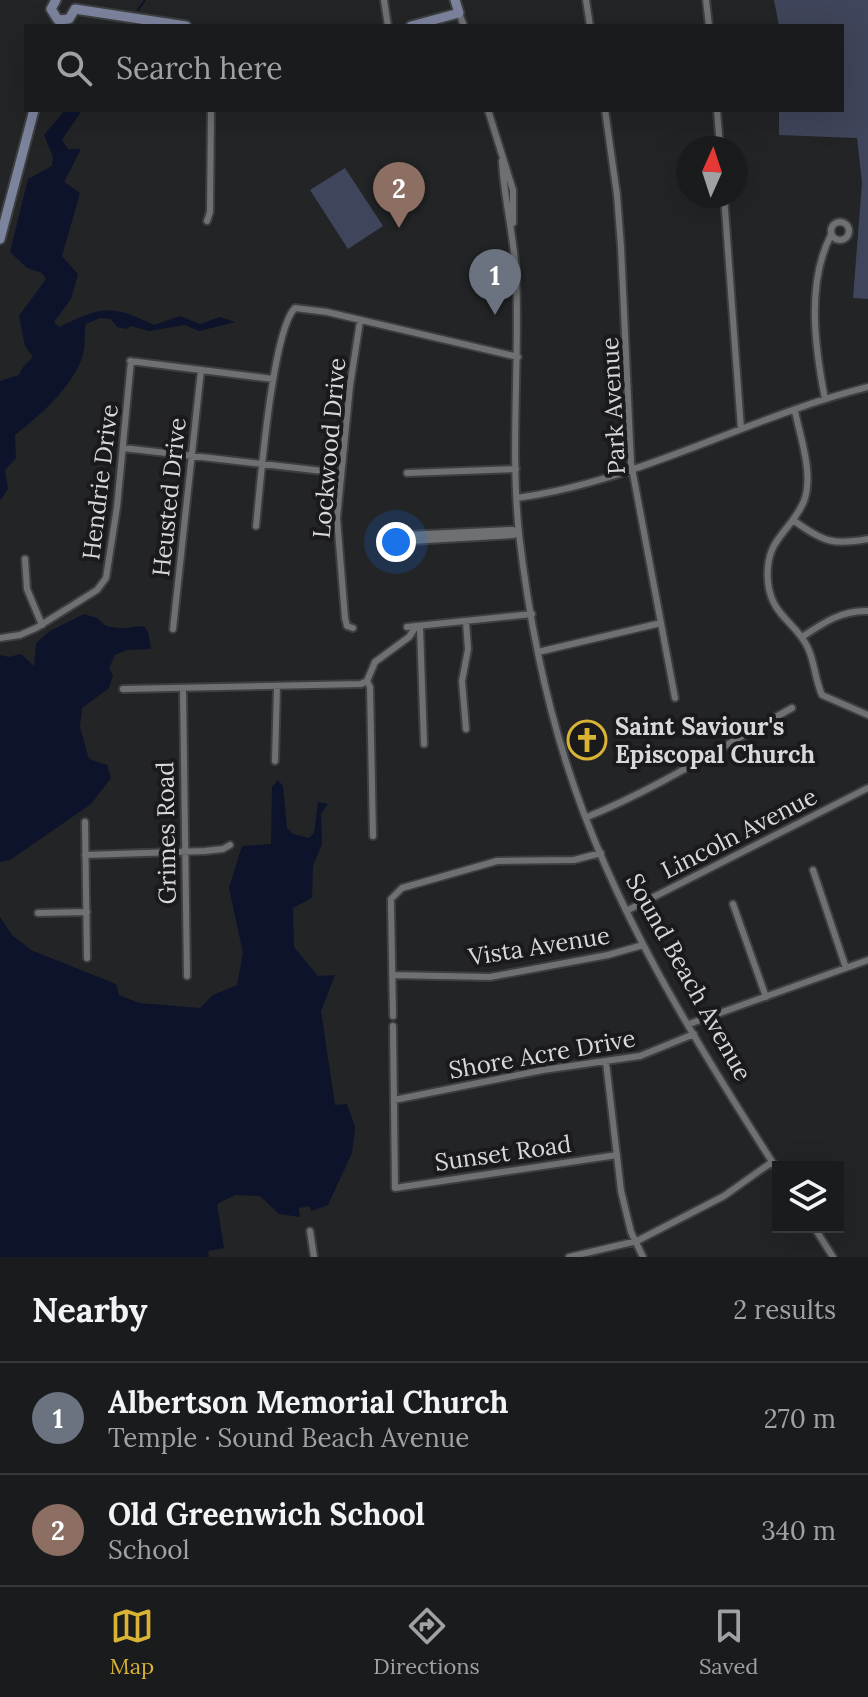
<!DOCTYPE html>
<html lang="en">
<head>
<meta charset="utf-8">
<style>
	:root { --surface:#1a1b1c; --page:#232425; --text:#f1f3f6; --muted:#9fa1a3; --line:#38393b; --accent:#d9b334 }
	body { margin:0; font-family:Lora,serif; background:var(--page); color:var(--text) }
	.controls { position:absolute; right:24px; bottom:24px; display:grid; overflow:hidden; border-radius:0px; box-shadow:0 8px 32px #0002 }
	.controls button { width:72px; height:72px; display:grid; place-items:center; padding:0; border:0; border-bottom:2px solid var(--line); background:var(--surface); color:var(--text); font:40px sans-serif }
	.compass { position:absolute; left:676px; top:136px; width:72px; height:72px; border-radius:50%; background:var(--surface); box-shadow:0 8px 32px #0002; rotate:3deg }
	.you { position:absolute; left:396px; top:542px; width:28px; height:28px; margin:-20px; border:6px solid #fff; border-radius:50%; background:#1a73e8; box-shadow:0 0 0 12px #1a73e833 }
	.badge { display:grid; place-items:center; width:52px; height:52px; border-radius:50%; background:var(--accent); color:#fff; font-size:26px; font-weight:700 }
	.pin { position:absolute; translate:-50% -66px; filter:drop-shadow(0 2px 4px #0008) }
	.pin::after { content:''; position:absolute; top:42px; width:28px; height:24px; background:inherit; clip-path:polygon(0 0,100% 0,50% 100%) }
	.list { margin:0; padding:0; list-style:none }
	h2 { display:flex; justify-content:space-between; align-items:center; height:104px; margin:0; padding:0 32px; font-size:34px }
	h2 small { font-size:26px; font-weight:400; color:var(--muted) }
	.list li { display:grid; grid-template-columns:52px 1fr auto; gap:24px; align-items:center; box-sizing:border-box; height:112px; padding:0 32px; border-top:2px solid var(--line) }
	.list b { display:block; font-size:30px; white-space:nowrap }
	.list p { margin:0; font-size:26px; white-space:nowrap; color:var(--muted) }
	.list em { font-size:26px; font-style:normal; color:var(--muted) }
	.icon { flex:none; width:44px; height:44px; fill:none; stroke:currentColor; stroke-width:2; stroke-linecap:round; stroke-linejoin:round }
	.map { position:relative; flex:none; width:868px; height:1257px; overflow:hidden }
	.search { position:absolute; background:var(--surface); box-shadow:0 8px 32px #0002; left:24px; right:24px; top:24px; height:88px; display:flex; align-items:center; gap:20px; box-sizing:border-box; padding:0 28px; border-radius:0px; color:var(--muted); font-size:30px }
	.sheet { height:328px; background:var(--surface) }
	nav { display:flex; justify-content:space-around; align-items:center; box-sizing:border-box; height:112px; border-top:2px solid var(--line); background:var(--surface); font-size:22px; color:var(--muted) }
	nav a { display:grid; justify-items:center; gap:4px }
	nav .on { color:var(--accent) }
	.map>svg:first-child { display:block }
	.green { fill:#3f455a }
	.water { fill:#0d132a }
	.lines { fill:none; stroke-linecap:round; stroke-linejoin:round }
	.stream { stroke:#0d132a; stroke-width:2 }
	.street-casing { stroke:#3d3e40; stroke-width:10 }
	.secondary-casing { stroke:#3d3e40; stroke-width:13 }
	.street { stroke:#6f7073; stroke-width:6 }
	.secondary { stroke:#7c839d; stroke-width:9 }
	.labels { text-anchor:middle; dominant-baseline:central; stroke-width:8; stroke-linejoin:round; paint-order:stroke }
	.street-label { font-size:24px; fill:#d8d8da; stroke:#1a1a1c }
	.poi-label { font-size:24px; font-weight:bold; fill:#d8d8da; stroke:#1a1a1c; text-anchor:start }
</style>
</head>
<body>
<div class="map">
<svg width="868" height="1257" viewBox="0 0 868 1257">
	<rect width="100%" height="100%" fill="#232426"/>
	<path class="green" d="M774 0H868V299L853 298 862 183 857 138 779 135V110H842V26H779Z
		M345 168 383 226 348 249 310 190Z"/>
	<path class="water" d="M65 110H82L62 140 68 149H81L64 182 80 193 62 256 78 274 71 299 54 322 59 327C101 307 110 303 154 325L180 316 200 324 220 317 235 322 199 331 185 325 149 331 131 326 126 329 117 327 111 319 100 318 86 324C84 333 85 342 84 350 78 382 40 416 15 435L16 458 5 470 8 489 0 501V381L19 375 23 367 33 357 25 346 19 316 46 279 42 273 27 268 10 252 28 179 52 166 53 157 44 135Z
		M84 614 97 618 106 626C112 627 121 629 127 628 149 624 147 625 151 649L127 650 115 655 109 668 113 675 109 688 82 708 80 727 89 759 107 765 111 778 91 804 10 860 0 862V655L9 657 21 654 34 666 36 643 50 631Z
		M278 780 283 786 287 828 293 834 309 838 314 833 318 802 328 804 321 814 322 844 313 866 312 898 293 908 294 947 318 976 335 975 321 1011 335 1105 347 1104 355 1127 352 1153 328 1205 311 1211 310 1206 299 1208 300 1217 279 1214 260 1196 235 1195 217 1204 224 1248 208 1251 209 1257H0V917L12 935 31 950 116 984 119 995 139 1003 200 1008 213 995 237 985 243 953 229 888 242 846 271 844 272 787Z"/>
	<g class="lines">
		<path class="stream" d="M138 10 145 0"/>
		<defs>
			<path id="street" d="M384 0 388 26
				M586 0 590 26
				M706 0 709 26
				M459 13 464 26
				M488 110 513 190V223
				M605 110 617 195 621 247 631 463 675 698
				M717 110 720 148
				M502 161C504 199 514 236 516 274 520 361 510 448 519 534 528 612 543 690 567 765 613 910 696 1043 778 1171
				M724 196 741 429
				M207 221 210 212 211 110
				M831 231a9 9 0 1 1 18 0a9 9 0 1 1-18 0Z
				M130 361 273 379
				M825 399C815 348 806 283 831 235
				M795 411C800 437 814 474 804 501 790 534 764 538 768 582 771 616 797 623 808 648 815 663 815 680 822 695L868 715
				M123 448 340 473
				M407 473 516 469
				M517 498C640 481 748 417 868 387
				M793 520C822 541 832 546 868 539
				M256 526C260 488 272 330 295 308L327 312 518 357
				M512 530 519 532 513 535 393 542 387 539 389 536 406 535Z
				M25 559 27 589 42 625
				M407 627 532 614
				M420 627 424 744
				M353 628 347 626 345 618 337 518 350 386 360 321
				M173 629 201 370
				M802 637C823 623 842 610 868 611
				M0 638 20 635 36 628 97 590 106 578 117 507 131 361
				M538 652 661 623
				M123 689 361 684 367 681
				M183 689 187 976
				M466 729 462 681 468 649 466 622
				M275 761 277 687
				M587 817C659 788 724 745 792 708
				M85 822 87 958
				M373 836 370 687 367 681 375 662 409 637 415 628
				M85 855 205 851 223 849 230 845
				M813 870 846 968
				M733 904 766 997
				M626 911 868 788
				M38 913 87 912
				M392 975 490 977 608 955 643 945
				M393 1016 391 906V899L402 888 497 861 574 860 601 853
				M689 1024 868 960
				M393 1026 395 1188 617 1155
				M606 1062 621 1191 631 1232 643 1257
				M394 1100 543 1070 640 1056 694 1034
				M814 1227 833 1257
				M310 1231 314 1257
				M569 1257 637 1241 724 1196 772 1162"/>
			<path id="secondary" d="M56 0 51 9 58 20
				M75 9 186 26
				M58 20 69 19 75 9
				M411 26 459 13 455 0
				M0 239 34 110"/>
		</defs>
		<use href="#street" class="street-casing"/>
		<use href="#secondary" class="secondary-casing"/>
		<use href="#street" class="street"/>
		<use href="#secondary" class="secondary"/>
	</g>
	<defs>
		<symbol id="church-ring" viewBox="-11 -11 22 22"><circle r="9.5" fill="#1a1a1c" stroke="#d9b334" stroke-width="1.5"/><path d="M-1.2-6h2.4v3.5h3.3v2.4h-3.3V6h-2.4V-.1h-3.3v-2.4h3.3Z" fill="#d9b334"/></symbol>
	</defs>
	<g fill-rule="evenodd">
		<use href="#church-ring" x="565" y="718" width="44" height="44"/>
	</g>
	<g class="labels">
		<g class="street-label">
			<text transform="translate(613 406) rotate(-93)">Park Avenue</text>
			<text transform="translate(329 448) rotate(-85)">Lockwood Drive</text>
			<text transform="translate(100 482) rotate(-83)">Hendrie Drive</text>
			<text transform="translate(169 497) rotate(-84)">Heusted Drive</text>
			<text transform="translate(166 833) rotate(-91)">Grimes Road</text>
			<text transform="translate(739 833) rotate(-27)">Lincoln Avenue</text>
			<text transform="translate(539 946) rotate(-9)">Vista Avenue</text>
			<text transform="translate(689 977) rotate(61)">Sound Beach Avenue</text>
			<text transform="translate(542 1054) rotate(-10)">Shore Acre Drive</text>
			<text transform="translate(503 1153) rotate(-8)">Sunset Road</text>
		</g>
		<g class="poi-label">
			<text x="615" y="726">Saint Saviour's<tspan x="615" dy="28">Episcopal Church</tspan></text>
		</g>
	</g>
</svg>
<div class="controls">
<button><svg class="icon" aria-label="layers" viewBox="0 0 24 24"><path d="M12 4l9 5-9 5-9-5zM3 14l9 5 9-5"/></svg></button>
</div>
<svg class="compass" viewBox="-18 -18 36 36"><path d="M0-13l5 13h-10z" fill="#e53935"/><path d="M0 13l5-13h-10z" fill="#9fa1a3"/></svg>
<div class="you"></div>
<div class="pin badge" style="left:495px;top:315px;background:#6b7280">1</div>
<div class="pin badge" style="left:399px;top:228px;background:#8d6e63">2</div>
<div class="search"><svg class="icon" aria-label="search" viewBox="0 0 24 24"><circle cx="10" cy="10" r="6"/><path d="M15 15l6 6"/></svg>Search here</div>
</div>
<section class="sheet">
<h2>Nearby<small>2 results</small></h2>
<ul class="list">
<li><span class="badge" style="background:#6b7280">1</span><div><b>Albertson Memorial Church</b><p>Temple · Sound Beach Avenue</p></div><em>270 m</em></li>
<li><span class="badge" style="background:#8d6e63">2</span><div><b>Old Greenwich School</b><p>School</p></div><em>340 m</em></li>
</ul>
</section>
<nav>
<a class="on"><svg class="icon" aria-label="map" viewBox="0 0 24 24"><path d="M3 6l6-2 6 2 6-2v14l-6 2-6-2-6 2zM9 4v14M15 6v14"/></svg>Map</a>
<a><svg class="icon" aria-label="directions" viewBox="0 0 24 24"><path d="M12 3l9 9-9 9-9-9zM9 14v-3h6M13 9l2 2-2 2"/></svg>Directions</a>
<a><svg class="icon" aria-label="saved" viewBox="0 0 24 24"><path d="M7 4h10v16l-5-4-5 4z"/></svg>Saved</a>
</nav>
</body>
</html>
